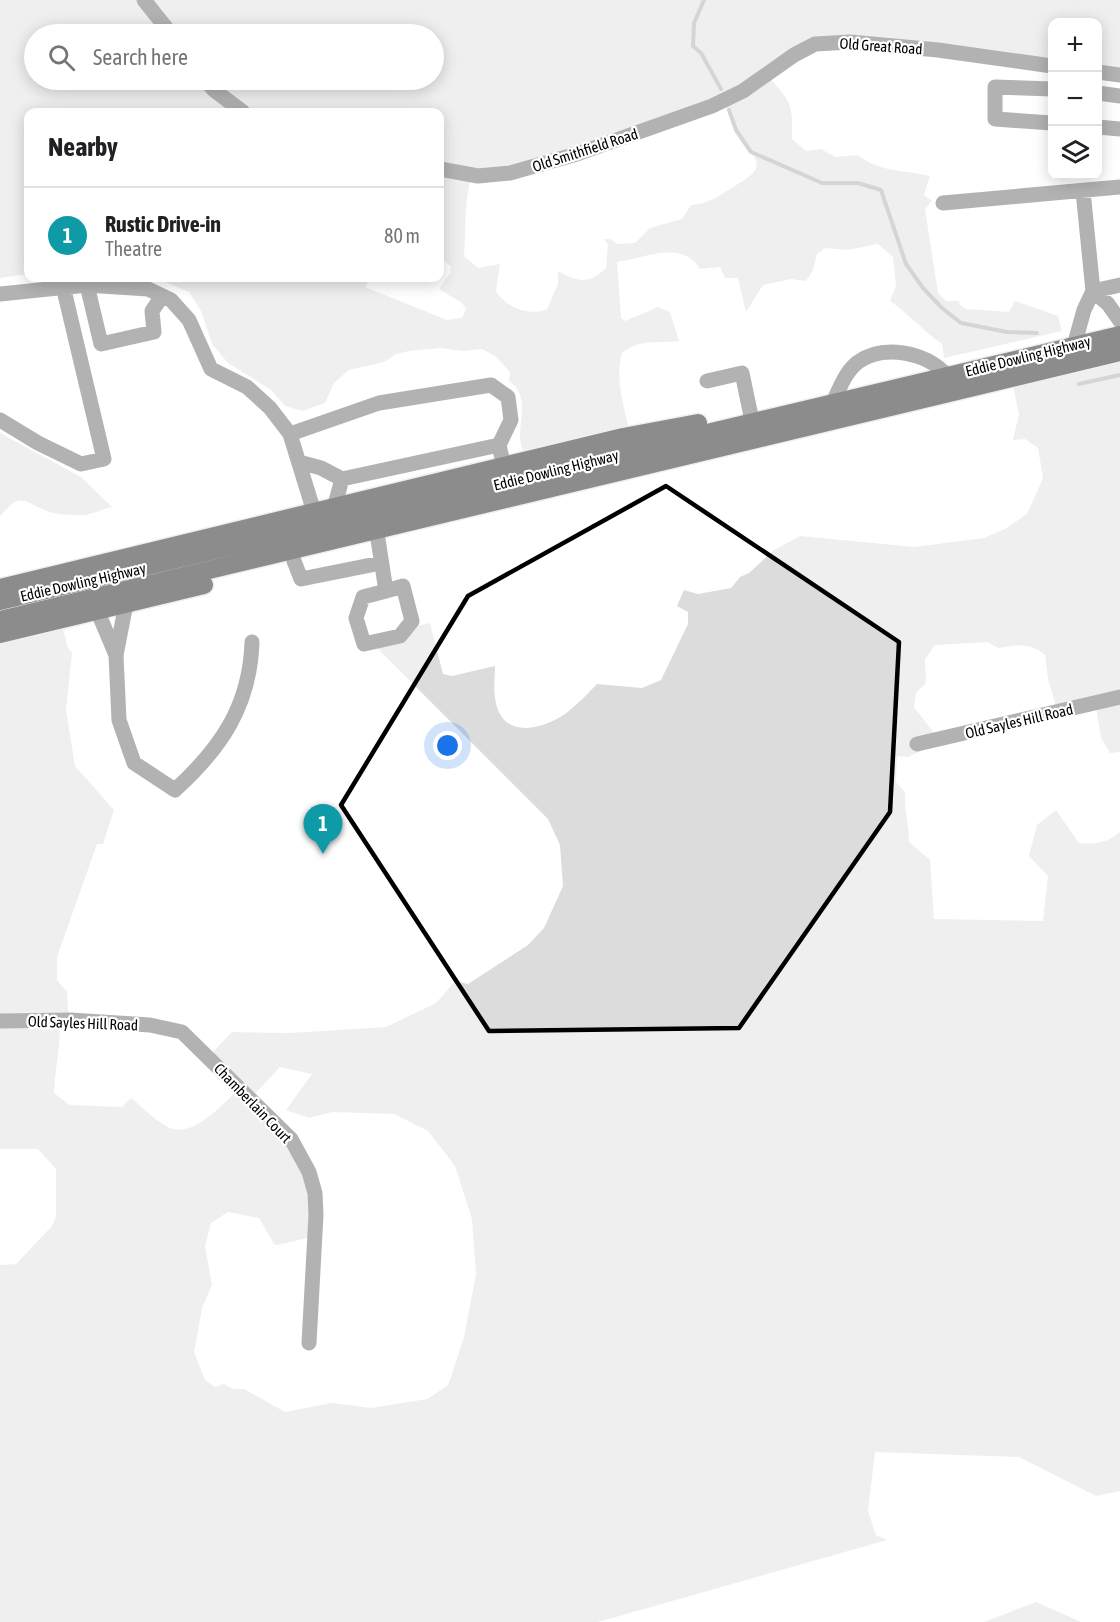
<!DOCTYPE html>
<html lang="en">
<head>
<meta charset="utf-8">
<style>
	:root { --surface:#fff; --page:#f2f2f2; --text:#202124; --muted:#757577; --line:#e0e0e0; --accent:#d93025 }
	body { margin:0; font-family:"Asap Condensed",sans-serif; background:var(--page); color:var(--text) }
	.controls { position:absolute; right:18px; top:18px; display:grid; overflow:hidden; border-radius:12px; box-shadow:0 3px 15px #0003 }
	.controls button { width:54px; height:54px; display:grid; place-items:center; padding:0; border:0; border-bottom:2px solid var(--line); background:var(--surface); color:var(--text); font:30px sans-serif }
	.you { position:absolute; left:448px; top:746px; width:21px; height:21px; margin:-15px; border:4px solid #fff; border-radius:50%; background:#1a73e8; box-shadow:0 0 0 9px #1a73e833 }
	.badge { display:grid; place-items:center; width:39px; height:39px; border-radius:50%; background:var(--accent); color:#fff; font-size:20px; font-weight:700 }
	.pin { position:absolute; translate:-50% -50px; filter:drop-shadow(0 2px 3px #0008) }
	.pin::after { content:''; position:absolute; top:32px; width:21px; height:18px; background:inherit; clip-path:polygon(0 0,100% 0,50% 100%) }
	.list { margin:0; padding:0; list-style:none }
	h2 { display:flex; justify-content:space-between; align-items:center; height:78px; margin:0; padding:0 24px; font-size:26px }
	h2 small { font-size:20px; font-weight:400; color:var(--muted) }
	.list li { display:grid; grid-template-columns:39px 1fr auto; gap:18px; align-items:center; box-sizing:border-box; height:96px; padding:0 24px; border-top:2px solid var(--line) }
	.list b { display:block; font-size:22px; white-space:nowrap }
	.list p { margin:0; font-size:20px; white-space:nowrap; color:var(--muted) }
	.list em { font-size:20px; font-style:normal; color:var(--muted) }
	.icon { flex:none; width:33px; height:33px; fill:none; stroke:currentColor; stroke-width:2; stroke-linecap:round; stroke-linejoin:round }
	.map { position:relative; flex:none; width:1120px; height:1622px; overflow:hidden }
	.search { position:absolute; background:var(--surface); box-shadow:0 3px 15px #0003; left:24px; top:24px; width:420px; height:66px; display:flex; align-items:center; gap:15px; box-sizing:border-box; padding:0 21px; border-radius:33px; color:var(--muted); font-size:22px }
	.panel { position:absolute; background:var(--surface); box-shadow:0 3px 15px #0003; left:24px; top:108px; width:420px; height:174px; border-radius:12px }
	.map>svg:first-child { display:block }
	.green { fill:#dcdcdc; fill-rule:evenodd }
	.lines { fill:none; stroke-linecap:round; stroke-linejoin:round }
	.stream { stroke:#a3a3a3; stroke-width:4 }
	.highway-casing { stroke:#dbdbdb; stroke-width:21 }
	.minor { stroke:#555; stroke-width:15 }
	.highway { stroke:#000; stroke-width:18 }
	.marked { fill:none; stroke:#000; stroke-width:4.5; stroke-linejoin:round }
	.labels { text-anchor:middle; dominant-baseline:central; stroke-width:4.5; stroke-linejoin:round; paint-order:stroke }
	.street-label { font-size:15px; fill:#000; stroke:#fff }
</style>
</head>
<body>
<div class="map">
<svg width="1120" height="1622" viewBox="0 0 1120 1622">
	<rect width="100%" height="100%" fill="#fff"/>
	<path class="green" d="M0 0H1120V75L1098 72V22H1052V66L817 43 767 75C791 102 793 103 792 139L806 151 821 149 835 157 858 155C878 172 905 170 930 176L924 195 932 201 925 209 938 293 946 301H959L960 305 966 309 1009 312 1015 301 1058 316 1062 331 944 358 942 344C923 331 909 314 890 301L896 286 893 257 878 244 848 250 825 248 817 254 813 270 806 281 791 279 763 285 746 312 738 278H725L720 267 700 269C684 241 648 256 623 261L617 262 621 318 625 321 658 307 670 312 679 341C658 344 640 338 622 353 615 377 623 404 629 428L524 456C523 450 520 443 520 437 520 417 529 395 509 381L510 372 495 356 482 349 462 351 440 348 409 351 396 354 384 362 349 370 334 383 325 403 302 411 285 406 271 390 228 363 212 344 201 311 189 292 156 278H370L365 287 447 320 462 318 466 309 462 303 439 289 450 273 451 267 440 257V112H28V274L0 278ZM34 34H434V80H34ZM724 103C729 114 733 127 740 136 761 164 766 168 733 187 719 196 708 204 691 205L682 219 650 228 635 243 618 244 610 239H604L608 245 606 268C588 285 578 282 558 271V284L547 309C529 317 507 307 496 292L500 264 478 268 464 256C466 228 464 203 471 177L677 123Z
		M1120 355V752L1110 753 1101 738 1096 707 1058 713 1048 679 1045 655C1030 642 1016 645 998 648L988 642 935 645 925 659 926 683 916 693 914 707 941 742 908 757 897 756 896 782 905 792C904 811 909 824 909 842L930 860 934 919 1043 921 1048 876 1029 856 1037 825 1056 810 1079 843C1095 845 1109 842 1120 832V1491L1096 1496 1019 1457 875 1452 868 1511 876 1535 887 1540 598 1622H0V1265L16 1264 52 1226 56 1217V1169L38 1149H0V644L63 629 68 648 72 653 66 710 75 766 114 810 103 844H97L57 957V980L67 992 69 1022 60 1026C60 1049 55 1070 54 1093L70 1105 122 1107 131 1098C143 1108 155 1120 168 1127 191 1140 223 1104 238 1090L208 1057 232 1032 290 1033 386 1027 436 1003 455 981 468 984 528 945 544 928 563 886 560 845 548 819 367 638 430 623 443 674 452 676 495 666C495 677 493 691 496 703 504 742 549 728 570 710 580 702 588 693 597 684L642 688 661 680 688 624V612L677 606 684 590 698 594 731 588 740 577 749 573 774 550 800 536 914 547 984 538 1005 529 1027 514 1043 478 1038 448 1025 439 1013 440 1019 414 1012 382ZM280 1067 312 1074 286 1110 309 1118 332 1112 394 1114 428 1131 455 1166 472 1219 476 1274 464 1337 450 1380 447 1386 427 1399 371 1408 332 1403 285 1412 244 1389H233L224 1384 215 1387 205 1380 194 1352 202 1308 212 1285 205 1246 211 1223 228 1212 259 1218 274 1244 278 1245 315 1236 305 1165 250 1099Z
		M0 433 81 477 112 507C102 509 90 516 80 515 70 515 57 515 47 511 24 502 20 490 0 517Z
		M1036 1602 1081 1622H984Z"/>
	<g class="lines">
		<path class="stream" d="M704 0 694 23 693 46 701 53 721 89
			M729 110 736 130 751 152 822 183H858L881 190 906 264 923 288 942 308 961 323 1007 332 1037 333
			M1079 384 1120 375"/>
		<defs>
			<path id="highway" d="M0 588 623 437 698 423
				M0 601 1120 335
				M0 620 1120 352
				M0 634 204 585"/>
		</defs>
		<use href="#highway" class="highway-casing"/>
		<path class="minor" d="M144 0 171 34
			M1098 72 1120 75
			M205 80 214 90 243 112
			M1052 89 995 87V119L1052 123
			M1098 93 1120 96
			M1098 127 1120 129
			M440 169 478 176 510 173 577 154 712 106 743 91 794 55 815 44 850 42 938 50 1052 66
			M943 203 1120 187
			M87 285 101 344 154 332 152 311 162 296
			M1093 291 1108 304 1120 321
			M1093 291 1120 285
			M0 294 87 285 148 289 171 300 189 320 211 369 247 387 270 408 290 434 314 512
			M1074 346 1084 310 1093 291 1083 191
			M707 381 742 373 751 416
			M833 402C840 388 845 372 858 362 883 344 927 352 946 375
			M0 420 38 443 81 464 104 459 63 286
			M290 434 379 403 491 385 508 397 511 420 499 445 504 467
			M299 462 321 468 342 479
			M338 507 336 501 342 479 499 445
			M377 533 386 591 403 586 412 621 400 636 364 644 356 618 363 597 386 591
			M294 561 301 579 381 563
			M97 610 116 655 126 604
			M116 655 119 720 134 763 175 790C221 748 250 706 252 642
			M917 744 1120 697
			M0 1021 70 1020 150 1025 182 1032 291 1139 309 1172 315 1193 316 1215 309 1343"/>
		<use href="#highway" class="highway"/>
	</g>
	<path d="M0 0H1120V1622H0ZM666 486 899 642 890 812 739 1028 489 1031 341 805 468 596Z" fill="#fff" fill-opacity=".55" fill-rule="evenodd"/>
	<path class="marked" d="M666 486 899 642 890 812 739 1028 489 1031 341 805 468 596Z"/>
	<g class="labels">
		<g class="street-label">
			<text transform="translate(881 46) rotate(4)">Old Great Road</text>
			<text transform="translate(585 150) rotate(-18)">Old Smithfield Road</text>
			<text transform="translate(1028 356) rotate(-14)">Eddie Dowling Highway</text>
			<text transform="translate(556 470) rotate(-14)">Eddie Dowling Highway</text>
			<text transform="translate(83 582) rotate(-13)">Eddie Dowling Highway</text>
			<text transform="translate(1019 721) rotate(-13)">Old Sayles Hill Road</text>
			<text transform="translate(83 1023) rotate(2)">Old Sayles Hill Road</text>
			<text transform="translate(253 1103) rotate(46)">Chamberlain Court</text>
		</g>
	</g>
</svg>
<div class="controls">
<button>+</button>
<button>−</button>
<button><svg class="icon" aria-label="layers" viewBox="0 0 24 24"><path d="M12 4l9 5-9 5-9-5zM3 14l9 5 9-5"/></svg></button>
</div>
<div class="you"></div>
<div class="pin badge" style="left:323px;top:854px;background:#0f9aa8">1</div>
<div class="search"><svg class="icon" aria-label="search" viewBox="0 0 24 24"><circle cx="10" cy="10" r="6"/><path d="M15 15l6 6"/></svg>Search here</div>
<section class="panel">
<h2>Nearby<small></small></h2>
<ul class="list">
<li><span class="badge" style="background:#0f9aa8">1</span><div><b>Rustic Drive-in</b><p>Theatre</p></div><em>80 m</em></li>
</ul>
</section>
</div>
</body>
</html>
